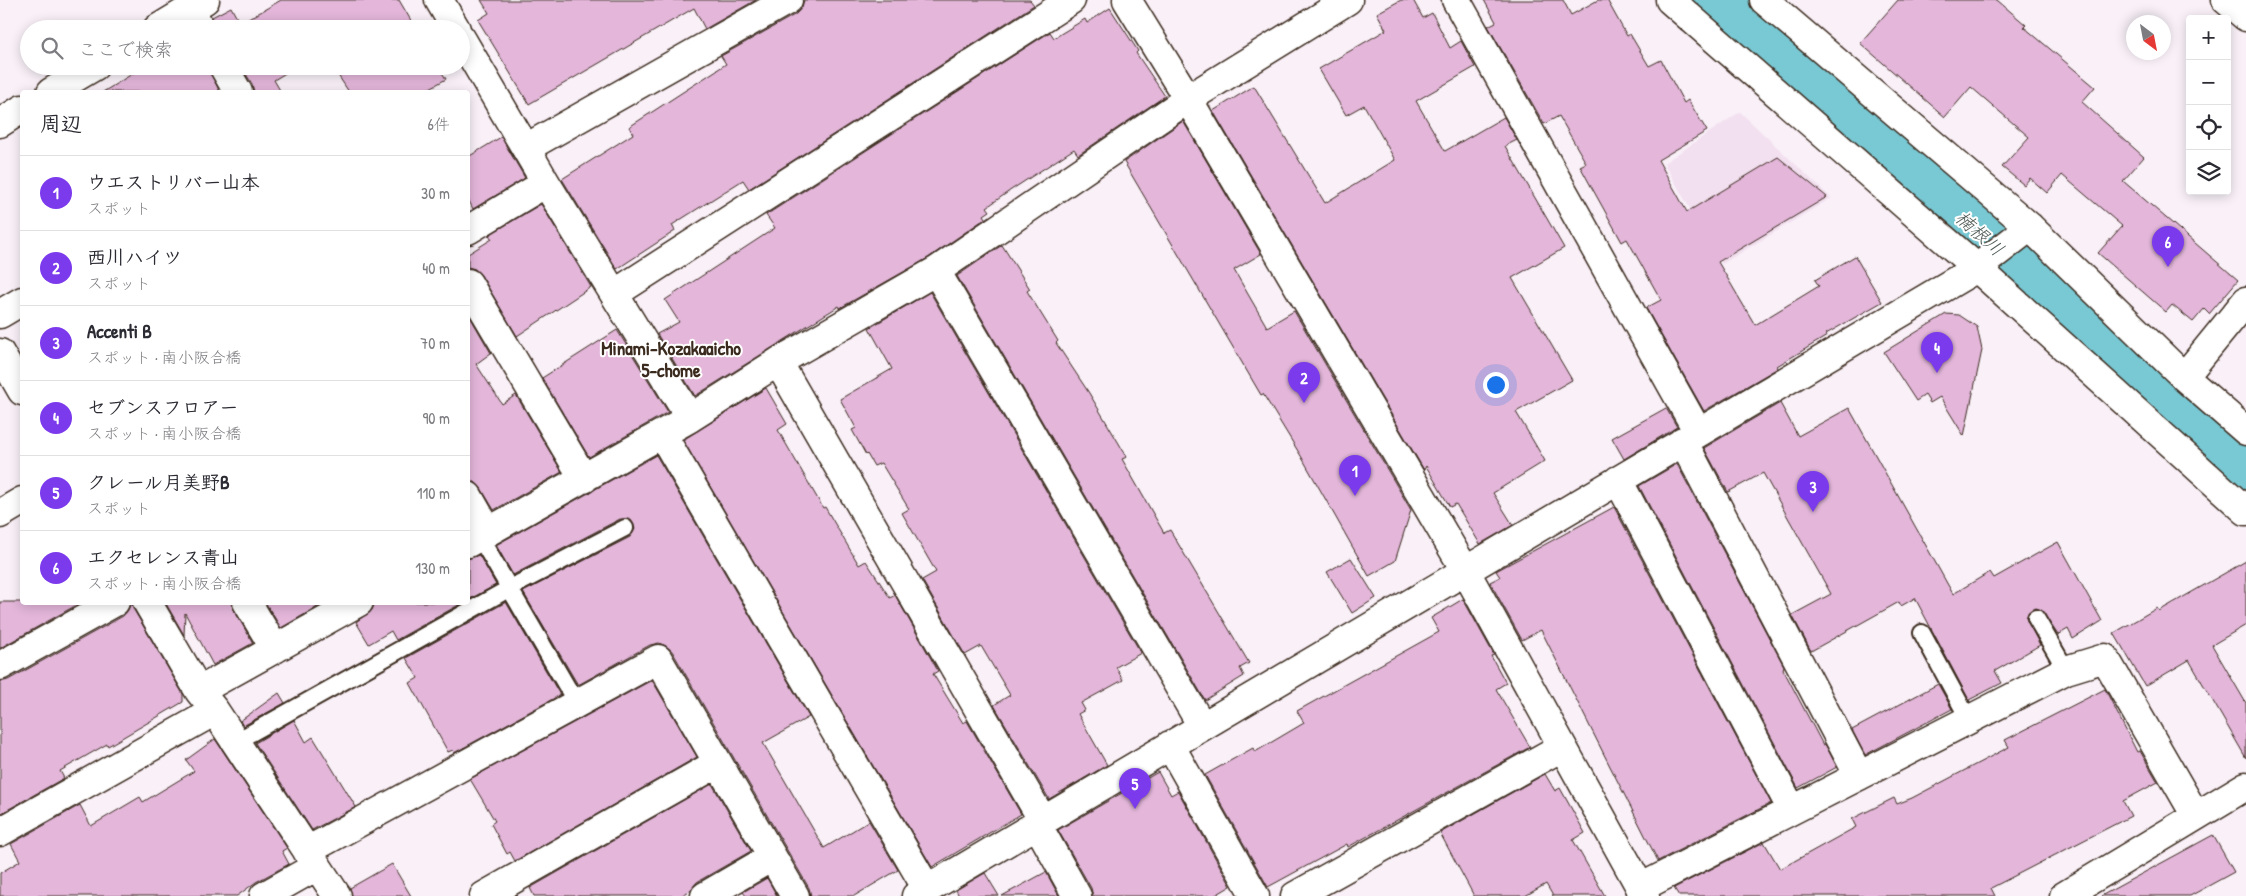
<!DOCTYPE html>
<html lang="ja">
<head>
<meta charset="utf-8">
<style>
	:root { --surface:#fff; --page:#f7f7f7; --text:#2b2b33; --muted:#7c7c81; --line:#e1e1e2; --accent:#7c3aed }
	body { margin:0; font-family:"Patrick Hand","Klee One",sans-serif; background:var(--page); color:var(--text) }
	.controls { position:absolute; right:15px; top:15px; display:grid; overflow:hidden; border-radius:5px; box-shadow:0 2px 12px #0003 }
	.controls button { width:45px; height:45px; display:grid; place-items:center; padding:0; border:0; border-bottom:1px solid var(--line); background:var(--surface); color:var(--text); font:25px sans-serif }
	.compass { position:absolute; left:2126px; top:15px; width:45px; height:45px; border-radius:50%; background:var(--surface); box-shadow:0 2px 12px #0003; rotate:148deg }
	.you { position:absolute; left:1495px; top:384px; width:18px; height:18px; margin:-12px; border:4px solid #fff; border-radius:50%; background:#1a73e8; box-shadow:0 0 0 8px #1a73e833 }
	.badge { display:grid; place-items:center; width:32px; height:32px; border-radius:50%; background:var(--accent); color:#fff; font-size:16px; font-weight:700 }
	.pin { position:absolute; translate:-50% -41px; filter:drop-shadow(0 1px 2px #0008) }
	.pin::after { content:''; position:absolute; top:26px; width:18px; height:15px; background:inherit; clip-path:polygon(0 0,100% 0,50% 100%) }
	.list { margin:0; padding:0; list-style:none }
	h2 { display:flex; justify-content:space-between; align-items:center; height:65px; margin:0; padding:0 20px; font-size:21px }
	h2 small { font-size:16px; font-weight:400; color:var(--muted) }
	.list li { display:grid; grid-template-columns:32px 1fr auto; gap:15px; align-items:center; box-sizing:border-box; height:75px; padding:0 20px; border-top:1px solid var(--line) }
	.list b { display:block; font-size:19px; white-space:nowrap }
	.list p { margin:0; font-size:16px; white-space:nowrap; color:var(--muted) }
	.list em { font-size:16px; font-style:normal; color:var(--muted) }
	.icon { flex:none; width:28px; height:28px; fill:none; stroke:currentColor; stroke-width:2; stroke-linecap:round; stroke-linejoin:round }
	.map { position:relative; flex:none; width:2246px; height:896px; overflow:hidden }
	.search { position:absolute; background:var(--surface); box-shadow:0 2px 12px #0003; left:20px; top:20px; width:450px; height:55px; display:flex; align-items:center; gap:12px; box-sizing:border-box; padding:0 18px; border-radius:28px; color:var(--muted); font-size:19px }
	.panel { position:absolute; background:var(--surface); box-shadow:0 2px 12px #0003; left:20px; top:90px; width:450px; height:515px; border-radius:5px }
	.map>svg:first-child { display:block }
	.built { fill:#f2dfef }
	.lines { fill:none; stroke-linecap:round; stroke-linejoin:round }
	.river { stroke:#79c9d4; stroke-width:62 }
	.building { fill:#e3b6da; stroke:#3b2a1e }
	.service-casing { stroke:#3b2a1e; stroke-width:20 }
	.minor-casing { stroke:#3b2a1e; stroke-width:31 }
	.tertiary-casing { stroke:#3b2a1e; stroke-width:31 }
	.service { stroke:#fff; stroke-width:16 }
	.minor { stroke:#fff; stroke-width:28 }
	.tertiary { stroke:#fff; stroke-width:28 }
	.labels { text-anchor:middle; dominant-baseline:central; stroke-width:4; stroke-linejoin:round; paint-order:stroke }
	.water-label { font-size:19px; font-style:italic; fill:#4e5a55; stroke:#fff }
	.neighbourhood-label { font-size:19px; font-weight:bold; fill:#3b2a1e; stroke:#fff }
</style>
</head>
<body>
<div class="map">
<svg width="2246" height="896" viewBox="0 0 2246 896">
	<rect width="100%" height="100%" fill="#f9f0f8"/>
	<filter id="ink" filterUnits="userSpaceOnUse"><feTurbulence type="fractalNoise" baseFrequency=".02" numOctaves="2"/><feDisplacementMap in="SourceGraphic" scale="10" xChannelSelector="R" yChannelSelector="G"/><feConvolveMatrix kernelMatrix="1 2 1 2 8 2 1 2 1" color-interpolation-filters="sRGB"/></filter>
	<g filter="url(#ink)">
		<path class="built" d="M1740 112 1831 198 1722 264 1664 163Z"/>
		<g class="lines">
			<path class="river" d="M1711 0 1957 212 2246 469"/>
		</g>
		<path class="building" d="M281 0H399L416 29H217L212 17 231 7 240 24Z
			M481 0H756L705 29 694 8 529 104 478 20 489 13Z
			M804 0H1030L1034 5 749 189 743 180 672 225 675 231 617 269 562 179 633 134 629 127 726 64 721 56 796 14 802 7Z
			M1401 0H1413L1423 18 1432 13 1450 48 1461 41 1475 67 1416 101 1445 151 1504 117 1517 140 1505 146 1564 248 1512 278 1572 380 1516 412 1545 461 1493 493 1513 525 1480 544 1456 504 1450 507 1426 466 1424 470 1213 111 1254 86 1325 203 1395 160 1364 105 1346 115 1319 69 1386 30 1377 13Z
			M1484 0H1563L1571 15 1598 0H1607L1627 36 1630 34 1649 66 1661 60 1684 103 1688 100 1707 131 1658 160 1687 212 1778 157 1827 197 1718 262 1755 325 1819 286 1815 280 1855 256 1882 302 1826 334 1827 336 1777 366 1778 368 1704 411 1646 308 1661 300 1627 239 1622 242 1592 188 1580 166 1586 163 1559 116 1544 124 1488 26 1496 22Z
			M1898 0H1997L2026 25 2024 27 2095 87 2082 102 2144 157 2123 181 2238 280 2209 314 2204 309 2193 322 2172 305 2166 312 2098 253 2122 226 2062 175 2047 193 2030 178 2024 185 2002 167 2029 137 1971 87 1945 117 1860 43Z
			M1110 8 1138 51 1136 53 1165 96 1078 155 1074 149 1011 190 987 207 990 211 984 215 986 218 928 258 840 308 839 306 695 396 657 334 679 322 665 300 775 228 766 215 1050 32 1054 38 1085 19 1087 23Z
			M145 66H207L220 92H103Z
			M241 66H297L274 80 281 92H254L252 84Z
			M332 66H438L446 79 423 92H349Z
			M1183 121 1261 254 1234 270 1267 327 1294 311 1411 510 1395 561 1369 576 1301 456 1263 394 1261 395 1124 162Z
			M501 137 525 178 473 209 468 199V157Z
			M541 204 591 287 517 336 481 275 475 269 468 267V254L492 239 489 235Z
			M1002 245 1030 289 1027 291 1058 341 1056 343 1089 393 1127 457 1122 459 1164 533 1170 530 1249 663 1240 668 1244 676 1205 700 957 276Z
			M930 292 1141 653 1116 667 1123 680 1081 703 1085 710 1078 714 1107 765 1049 799 994 705 1010 695 981 646 965 655 922 580 936 572 902 513 909 509 881 463 874 466 867 454 866 455 852 430 856 428 840 399 892 369 869 328Z
			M468 313 491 353 476 364 502 404 516 395 562 472 494 510 481 488 475 482 468 480Z
			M1946 314 1959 315 1977 327 1982 350 1964 436 1940 397 1930 403 1925 395 1916 401 1884 352Z
			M617 330 668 412 589 457 542 378Z
			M766 388 787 424 778 430 823 508 825 507 859 565 866 561 890 598 895 595 938 671 933 674 963 723 967 721 1021 814 932 867 683 440Z
			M1780 403 1798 436 1849 408 1953 594 1990 572 1994 578 2058 542 2102 621 2073 639 2068 629 2058 635 2041 610 2036 608 2031 610 2026 618 2040 645 1995 671 2002 683 1969 700 1915 598 1901 606 1899 602 1811 651 1792 615 1831 594 1763 473 1728 492 1704 448Z
			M1666 408 1677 427 1624 459 1612 438Z
			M656 455 809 717 763 743 824 848 869 821 898 870 854 896H811L809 888 672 651 666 646 659 643 650 645 578 685 523 592 630 537 635 529 631 520 620 519 513 575 496 545Z
			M1677 464 1784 666 1783 669 1823 745 1825 744 1837 767 1798 788 1639 486Z
			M1614 507 1771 803 1658 861 1541 630 1522 640 1490 582 1500 577 1496 571Z
			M479 555 496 585 468 600V559Z
			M1351 558 1376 598 1352 613 1327 572Z
			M2246 561V625L2212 645 2246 703V758L2189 660 2145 686 2114 633 2157 608 2159 611Z
			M1463 599 1494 655 1491 656 1506 683 1496 689 1530 747 1348 847 1347 844 1268 887 1205 775 1253 748 1255 752 1304 723 1297 711 1439 632 1431 618Z
			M0 602H82L0 648Z
			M131 602 134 610 183 694V702L108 746 107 744 60 771 64 778 0 814V682L8 680 123 616 128 610Z
			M165 602H231L234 610 253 643 213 665 185 613 184 635Z
			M265 602H326L281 628Z
			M375 602H464L396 640 391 631 369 644 356 622 372 610Z
			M506 602 560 695 454 753 453 750 448 752 410 683 418 678 406 658Z
			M652 680 697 757 515 861 510 852 507 854 491 824 495 821 470 779Z
			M1938 684 1952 709 1865 755 1852 730Z
			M2105 689 2137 752 2140 751 2158 782 2123 801 2131 816 1991 888 1995 896H1679L1674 888 1764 842 1780 869 1856 827 1852 819 1894 798 1897 804 1912 798 2009 747 2005 740Z
			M279 693 285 703 243 726 240 721Z
			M294 720 306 742 313 737 356 807 312 830 255 743Z
			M215 739 287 848 282 851 289 864 256 882 237 896H0V873L20 861 11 844 80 805 91 826 140 797 143 802 194 771 186 760Z
			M1158 772 1171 795 1178 791 1231 886 1214 896H1093L1091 888 1058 830Z
			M1545 774 1555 791 1560 788 1585 833 1573 840 1605 896H1553L1546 884 1525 896H1474L1440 833Z
			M712 784 751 851 697 882 691 890 681 896H534L530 888Z
			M2213 835 2234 872 2190 896H2101Z
			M392 864 411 896H352L350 888Z
			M1046 872 1059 896H1002Z
			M985 873 999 896H959L956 890Z
			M767 878 777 896H746L743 892Z"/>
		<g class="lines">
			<defs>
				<path id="service" d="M479 536 577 704
					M2036 618 2066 670
					M1922 633 1969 720
					M235 742 510 588 625 528"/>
				<path id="minor" d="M439 0 456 29
					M1127 0 1188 99 1465 570 1645 896
					M1456 0 1698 432
					M1670 0 1977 268 2246 511
					M1764 0 2030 227 2184 377 2246 431
					M2226 0 2246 17
					M190 9 201 29
					M461 38 546 183 690 418
					M223 66 238 92
					M526 148 788 0
					M468 230 546 183
					M936 271 1202 726
					M468 283 584 479
					M614 294 1071 0
					M0 314 22 301
					M0 353 22 391
					M778 362 1043 821
					M2184 377 2246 301
					M662 434 927 889
					M1683 441 1859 776
					M1618 480 1792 810
					M468 496 488 531
					M0 514 22 501
					M468 543 690 418 778 362 936 271 1188 99 1348 0
					M147 602 199 691 215 711 337 896
					M247 602 275 649
					M0 666 115 602
					M199 691 359 602
					M1170 745 1255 896
					M1037 824 1077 896
					M0 832 215 711
					M307 851 658 659 795 896
					M1640 888 2066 670 2105 658 2196 816
					M264 896 317 866
					M484 896 718 763
					M705 896 772 857
					M916 896 1977 268 2030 227
					M1295 896 1562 747
					M2064 896 2246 786"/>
				<path id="tertiary" d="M157 29 205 0
					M51 92 95 66
					M0 123 22 109"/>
			</defs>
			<use href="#service" class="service-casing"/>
			<use href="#minor" class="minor-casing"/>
			<use href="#tertiary" class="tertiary-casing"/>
			<use href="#service" class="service"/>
			<use href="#minor" class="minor"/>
			<use href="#tertiary" class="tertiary"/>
		</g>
	</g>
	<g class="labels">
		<g class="water-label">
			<text transform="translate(1980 233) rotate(42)">楠根川</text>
		</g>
		<g class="neighbourhood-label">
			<text x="671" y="348">Minami-Kozakaaicho<tspan x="671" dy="22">5-chome</tspan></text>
		</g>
	</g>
</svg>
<div class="controls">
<button>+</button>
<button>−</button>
<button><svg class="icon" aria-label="locate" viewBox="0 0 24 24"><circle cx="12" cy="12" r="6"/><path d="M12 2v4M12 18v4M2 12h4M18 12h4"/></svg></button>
<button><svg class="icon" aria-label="layers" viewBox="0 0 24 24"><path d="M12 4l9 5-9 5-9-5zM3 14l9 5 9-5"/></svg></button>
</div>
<svg class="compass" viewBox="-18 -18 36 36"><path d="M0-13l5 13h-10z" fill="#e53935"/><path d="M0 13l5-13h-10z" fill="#7c7c81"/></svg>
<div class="you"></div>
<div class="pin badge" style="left:1355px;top:496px">1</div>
<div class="pin badge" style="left:1304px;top:403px">2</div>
<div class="pin badge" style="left:1813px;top:512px">3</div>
<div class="pin badge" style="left:1937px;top:373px">4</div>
<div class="pin badge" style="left:1135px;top:809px">5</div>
<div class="pin badge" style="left:2168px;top:267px">6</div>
<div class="search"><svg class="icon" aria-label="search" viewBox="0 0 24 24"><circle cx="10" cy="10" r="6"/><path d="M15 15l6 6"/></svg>ここで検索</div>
<section class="panel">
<h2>周辺<small>6件</small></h2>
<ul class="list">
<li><span class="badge">1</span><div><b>ウエストリバー山本</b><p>スポット</p></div><em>30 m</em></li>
<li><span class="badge">2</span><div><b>西川ハイツ</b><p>スポット</p></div><em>40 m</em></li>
<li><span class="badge">3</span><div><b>Accenti B</b><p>スポット · 南小阪合橋</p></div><em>70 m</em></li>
<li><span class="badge">4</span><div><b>セブンスフロアー</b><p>スポット · 南小阪合橋</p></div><em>90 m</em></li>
<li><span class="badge">5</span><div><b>クレール月美野B</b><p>スポット</p></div><em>110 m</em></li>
<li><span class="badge">6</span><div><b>エクセレンス青山</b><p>スポット · 南小阪合橋</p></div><em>130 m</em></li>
</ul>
</section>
</div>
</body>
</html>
